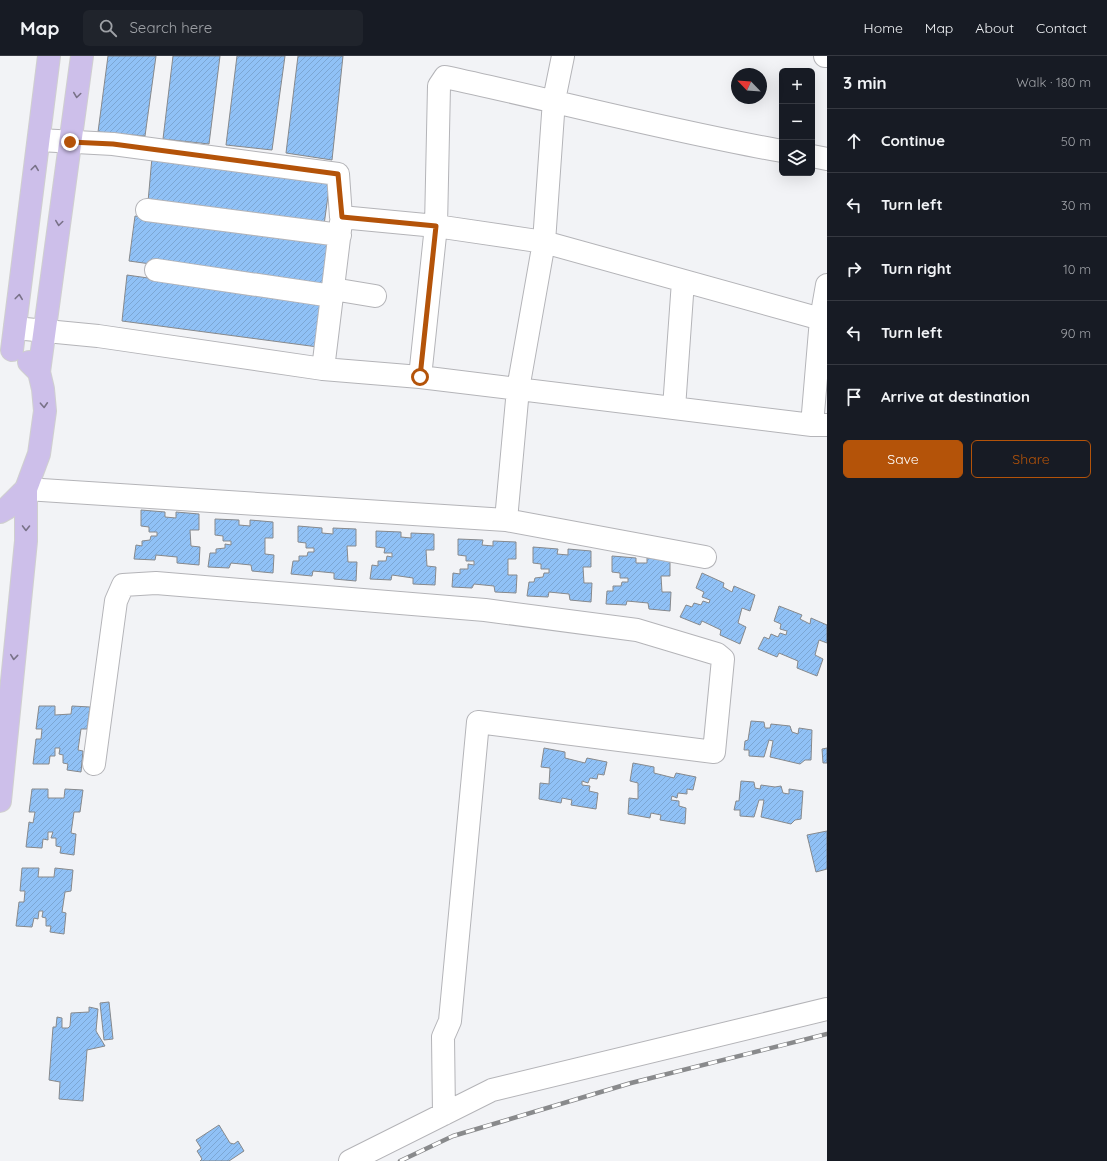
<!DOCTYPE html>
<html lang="en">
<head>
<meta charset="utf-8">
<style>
	:root { --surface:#171b24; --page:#20242c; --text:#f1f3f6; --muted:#9ea1a6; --line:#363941; --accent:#b45309 }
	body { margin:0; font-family:Quicksand,sans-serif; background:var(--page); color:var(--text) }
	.controls { position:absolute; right:12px; top:12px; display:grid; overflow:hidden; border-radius:6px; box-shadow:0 4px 16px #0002 }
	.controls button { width:36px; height:36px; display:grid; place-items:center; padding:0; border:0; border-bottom:1px solid var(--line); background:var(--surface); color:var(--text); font:20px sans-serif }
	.compass { position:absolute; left:731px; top:12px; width:36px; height:36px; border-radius:50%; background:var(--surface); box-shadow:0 4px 16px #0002; rotate:295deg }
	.stop { position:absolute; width:12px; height:12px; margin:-9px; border:3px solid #b45309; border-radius:50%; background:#fff }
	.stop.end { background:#b45309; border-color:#fff; box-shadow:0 1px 4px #0008 }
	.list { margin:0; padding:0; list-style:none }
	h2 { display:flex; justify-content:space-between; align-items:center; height:52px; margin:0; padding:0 16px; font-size:17px }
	h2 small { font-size:13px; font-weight:400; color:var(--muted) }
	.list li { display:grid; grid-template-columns:26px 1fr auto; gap:12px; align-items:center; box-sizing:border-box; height:64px; padding:0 16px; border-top:1px solid var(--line) }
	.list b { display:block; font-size:15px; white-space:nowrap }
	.list em { font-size:13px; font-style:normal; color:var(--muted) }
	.actions { display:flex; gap:8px; padding:12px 16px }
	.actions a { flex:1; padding:9px 0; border:1px solid var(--accent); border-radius:6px; text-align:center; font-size:14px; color:var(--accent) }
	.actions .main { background:var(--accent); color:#fff }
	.icon { flex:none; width:22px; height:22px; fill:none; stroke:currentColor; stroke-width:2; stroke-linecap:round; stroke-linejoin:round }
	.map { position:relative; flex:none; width:827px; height:1105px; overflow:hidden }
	header { display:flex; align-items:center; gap:24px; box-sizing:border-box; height:56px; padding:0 20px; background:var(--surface); border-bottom:1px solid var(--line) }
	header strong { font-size:19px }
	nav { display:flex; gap:22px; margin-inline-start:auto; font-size:14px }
	.search { width:280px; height:36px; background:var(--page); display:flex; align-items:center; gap:10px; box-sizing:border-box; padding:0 14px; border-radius:6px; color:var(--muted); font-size:15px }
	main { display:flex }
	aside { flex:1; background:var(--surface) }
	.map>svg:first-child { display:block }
	.building { fill:url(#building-hatch); stroke:#87898c }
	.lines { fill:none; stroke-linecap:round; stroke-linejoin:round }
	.minor-casing { stroke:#b4b4b8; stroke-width:24 }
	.major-casing { stroke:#cfcfcf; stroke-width:24 }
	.minor { stroke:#fff; stroke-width:22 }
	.major { stroke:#cdbfea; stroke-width:22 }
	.rail-casing { stroke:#898a8c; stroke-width:4.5 }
	.rail { stroke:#fff; stroke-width:3; stroke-dasharray:9; stroke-linecap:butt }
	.oneway { stroke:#797288 }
	.route { stroke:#b45309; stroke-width:5 }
</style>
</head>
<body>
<header>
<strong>Map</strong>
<div class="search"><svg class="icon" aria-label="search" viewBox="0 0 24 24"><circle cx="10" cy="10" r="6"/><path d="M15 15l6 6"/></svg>Search here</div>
<nav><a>Home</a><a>Map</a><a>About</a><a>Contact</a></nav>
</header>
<main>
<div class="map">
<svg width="827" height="1105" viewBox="0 0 827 1105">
	<defs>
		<pattern id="building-hatch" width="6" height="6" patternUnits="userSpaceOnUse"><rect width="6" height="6" fill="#90c1f6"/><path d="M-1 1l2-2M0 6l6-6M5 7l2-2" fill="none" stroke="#7ca6d3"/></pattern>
	</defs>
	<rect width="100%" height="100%" fill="#f2f3f6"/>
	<path class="building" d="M108 0H156L145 80 98 76Z
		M173 0H220L209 88 163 83Z
		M237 0H285L272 94 226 89Z
		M298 0H343L332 104 286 97Z
		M152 101 330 125 324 169 148 146Z
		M135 160 331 188 325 232 129 205Z
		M127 219 324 247 318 291 122 265Z
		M141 454 165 456V461L176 462V456L199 458V474H190L191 490 200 491 199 509 177 507V501L156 499 155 504 134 503 136 489 142 490V485L150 484 151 480H157V476H149V471L141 470Z
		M215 463 239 464V469L250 470V464L273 466V482H265V498L274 499 273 517 252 515 251 509 231 507 229 512 208 511 210 497H216V493L225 492V488L231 489V485H223V480L215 479Z
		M298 470 322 472V477L333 478V472L356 473V490H347L348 506H357L356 525 334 523V517L313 515 312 520 291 518 293 505H299V500H307L308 496H314V492H306V487L298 486Z
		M376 475 401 476V481L411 482V477L434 478V494H426L427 510 436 511 435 529 413 528V522L392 519 391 524 370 523 372 509 378 510V505H386L387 500 392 501V497H384L385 492 376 491Z
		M458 483 483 484 482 489 493 490V485L516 486V503H508V519H517L516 537 495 536 494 530 474 528 472 532 452 531 453 517 460 518V513H468V508L474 509V505H466V500L458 499Z
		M533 491 558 493 557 498 568 499V493L591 495V511H583L584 527H592L591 546 570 544 569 538 549 536 548 541 527 540 529 526H534L535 522 543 521 544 517H549V513H541V508L533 507Z
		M612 500 636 502V507H647V502L670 504V520H661L662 536H671L670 555 649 553 648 547 627 545 626 549 606 548 607 535H613V530H621L622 526H628V522H620V517L612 516Z
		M702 517 724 527 723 531 732 536 734 530 755 539 750 555 742 552 738 567 746 571 740 588 720 579 721 574 702 565 700 569 680 561 686 549 692 551 694 547 701 549 703 545 709 547 710 544 702 541 704 536 696 532Z
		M779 550 802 559 800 563 810 568 811 562 827 569V587L819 584 815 599 823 603 817 620 797 612 798 605 779 597 777 601 758 593 764 581 769 583 771 578 778 581 780 577 786 579 787 575 780 573 781 568 774 565Z
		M39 650H55V659L71 658 72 650 90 651 87 673H81L78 694 83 695 81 716 67 714 68 708 63 707V699L59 698 60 692H55V700H50L49 708H33L36 683H41L42 673H36Z
		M751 665 764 666 765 672H770L771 668 790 670 792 676 798 678 799 672 812 674 811 704H805L800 708 770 701 773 685 769 684 764 701 749 700V694H744L745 685 748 684Z
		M544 692 565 696V702L585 707 587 702 607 706 604 719 598 718 597 723 590 722 588 727 582 725V729L590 730 589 735 598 737 596 753 571 749 572 744 562 742 561 747 539 743 540 727 549 728 550 712 541 711Z
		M827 692V707H823L822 693Z
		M633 707 654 711V717L674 722 676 717 696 721 693 734 687 733V738L678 737 677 742 672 740 671 744 679 745V750L686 752 685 768 660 764 661 759 651 757 650 762 628 758 629 742 638 743V727L630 725Z
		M741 725 754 726 755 732 760 733 761 729 775 731 781 730 783 737 789 738V733L803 735 801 763 795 764 791 768 761 761 764 744H759L754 761 740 760V754H734L736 745H739Z
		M32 733H48V742H64L65 733 83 734 80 756H74L71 777 76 778 74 799 60 797 61 791 56 790V782H51L53 776H48V784L43 783 42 792 26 791 29 766 33 767 35 756H29Z
		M827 775V813L816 816 807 779Z
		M22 812H39L38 821H54L55 812 73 814 71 835 65 836 62 856 66 857 64 878 50 876 51 870H46V862L42 861 43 855H39L38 863 34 862 32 871 16 870 19 846H24L25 835H20Z
		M109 946 113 983 104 984 100 947Z
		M89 951 98 953 96 975 105 990 87 994 83 1045 59 1043 60 1026 49 1024 53 971H56L57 961 62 962V972H68L70 970 71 957 89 956Z
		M219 1069 230 1087 234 1088 238 1085 244 1095 229 1105H200L202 1103 197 1095 201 1092 196 1084Z"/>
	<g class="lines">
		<defs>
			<path id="minor" d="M825 0H827
				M39 84 113 88 338 118 341 161 436 170 544 186 821 263
				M812 100 827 103
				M147 154 340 179
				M156 214 332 240
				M333 233 375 240
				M15 272 98 280 323 313 420 321 812 369H827
				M323 313 341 166
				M420 321 436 170 439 30 445 21C557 45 669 75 782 95
				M674 352 683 225
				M812 369 821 263 827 229
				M26 433 506 464 705 501
				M506 464 518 333 544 186 554 44 563 0
				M94 708 116 545 123 529 156 527 485 554 637 574 717 598 723 603 714 696 478 666 450 965 443 981 444 1058
				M350 1105 492 1034 827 953"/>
			<path id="major" d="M12 294 49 0
				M39 316 82 0
				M0 456 7 452 26 433 39 398 45 355 43 333 39 316 29 306
				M0 745 26 485V433"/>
		</defs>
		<use href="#minor" class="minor-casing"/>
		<use href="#major" class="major-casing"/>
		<use href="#minor" class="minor"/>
		<use href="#major" class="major"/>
		<defs>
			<path id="rail" d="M400 1105 453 1080 631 1027 827 978"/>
		</defs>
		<use href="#rail" class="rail-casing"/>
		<use href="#rail" class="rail"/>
	</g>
	<defs><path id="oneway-chevron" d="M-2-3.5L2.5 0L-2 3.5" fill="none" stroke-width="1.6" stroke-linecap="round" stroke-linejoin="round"/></defs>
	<g class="oneway">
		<use href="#oneway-chevron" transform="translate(77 39) rotate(98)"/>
		<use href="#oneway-chevron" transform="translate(35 112) rotate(-83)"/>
		<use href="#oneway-chevron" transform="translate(59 167) rotate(98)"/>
		<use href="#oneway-chevron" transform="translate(19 241) rotate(-83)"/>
		<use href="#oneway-chevron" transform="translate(44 349) rotate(87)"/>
		<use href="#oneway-chevron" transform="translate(26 472) rotate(91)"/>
		<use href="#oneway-chevron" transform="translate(14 601) rotate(96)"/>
	</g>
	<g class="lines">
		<path class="route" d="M70 86 113 88 338 118 342 161 436 170 420 321"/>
	</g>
</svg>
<div class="controls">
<button>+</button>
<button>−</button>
<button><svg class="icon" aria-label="layers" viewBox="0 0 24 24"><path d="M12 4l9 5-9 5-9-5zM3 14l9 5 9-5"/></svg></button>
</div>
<svg class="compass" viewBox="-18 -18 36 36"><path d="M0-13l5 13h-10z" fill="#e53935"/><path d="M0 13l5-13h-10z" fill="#9ea1a6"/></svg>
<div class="stop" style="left:420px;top:321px"></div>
<div class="stop end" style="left:70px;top:86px"></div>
</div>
<aside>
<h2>3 min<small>Walk · 180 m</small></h2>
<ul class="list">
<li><svg class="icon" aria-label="ahead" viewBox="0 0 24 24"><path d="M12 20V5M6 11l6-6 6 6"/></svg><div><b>Continue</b></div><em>50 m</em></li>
<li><svg class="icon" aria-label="left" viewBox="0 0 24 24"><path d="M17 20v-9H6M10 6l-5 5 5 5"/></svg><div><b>Turn left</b></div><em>30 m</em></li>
<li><svg class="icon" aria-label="right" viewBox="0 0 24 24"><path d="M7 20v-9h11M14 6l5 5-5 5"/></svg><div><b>Turn right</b></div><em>10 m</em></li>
<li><svg class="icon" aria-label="left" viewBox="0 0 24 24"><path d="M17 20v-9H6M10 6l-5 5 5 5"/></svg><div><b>Turn left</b></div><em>90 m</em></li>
<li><svg class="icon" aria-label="arrive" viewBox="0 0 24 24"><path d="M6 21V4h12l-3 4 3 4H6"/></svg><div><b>Arrive at destination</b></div></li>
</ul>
<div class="actions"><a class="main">Save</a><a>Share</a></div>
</aside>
</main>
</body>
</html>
